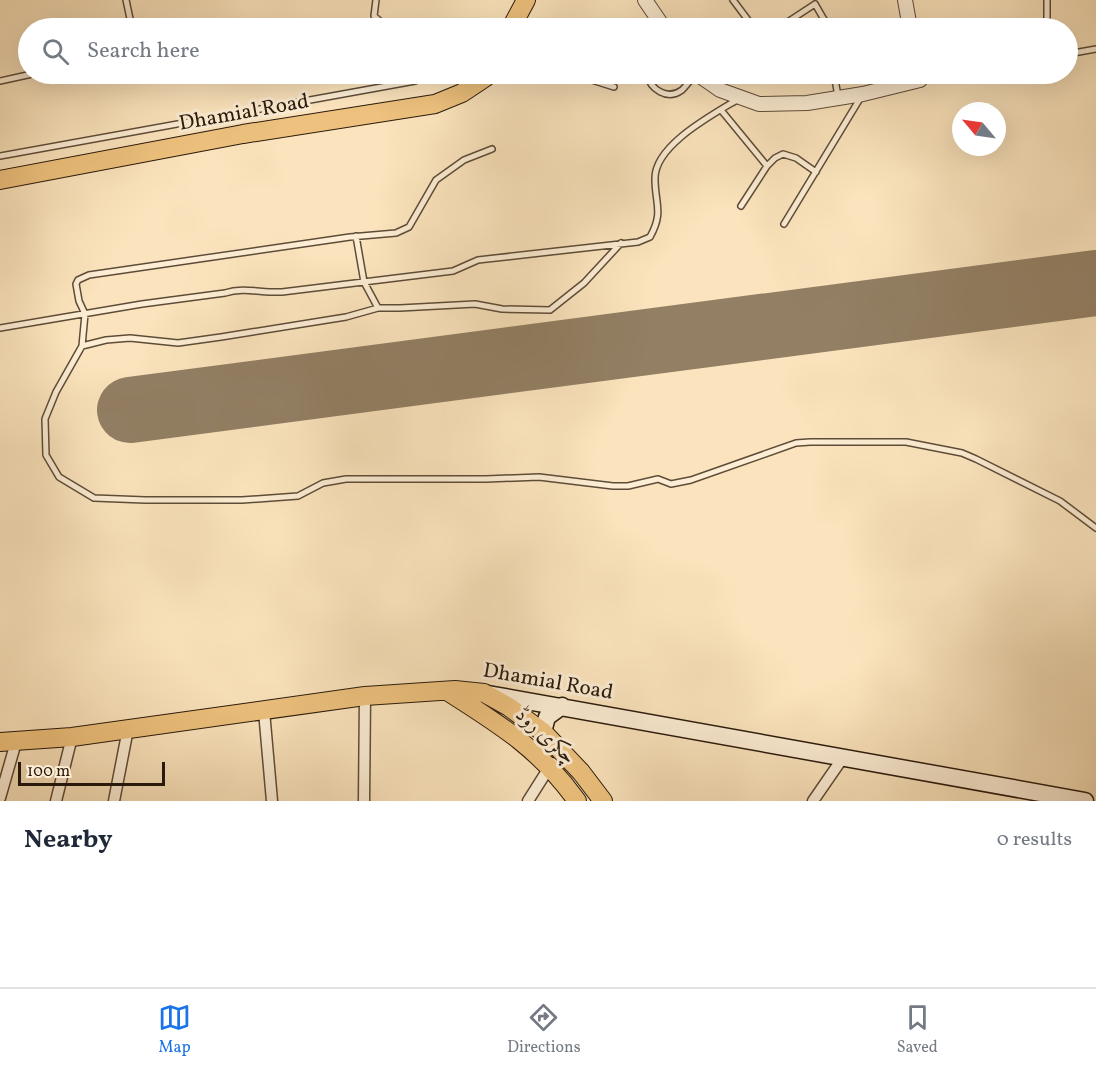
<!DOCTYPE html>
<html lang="en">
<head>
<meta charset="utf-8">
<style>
	:root { --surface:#fff; --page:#f6f6f7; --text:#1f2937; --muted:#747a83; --line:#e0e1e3; --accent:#1a73e8 }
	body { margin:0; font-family:Vollkorn,Amiri,serif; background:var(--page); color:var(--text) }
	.compass { position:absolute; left:952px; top:102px; width:54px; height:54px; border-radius:50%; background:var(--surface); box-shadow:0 6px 24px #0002; rotate:299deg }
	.scale { position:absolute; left:18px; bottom:15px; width:147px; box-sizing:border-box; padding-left:6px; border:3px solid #2a1a0c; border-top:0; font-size:16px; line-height:21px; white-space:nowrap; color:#2a1a0c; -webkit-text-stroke:4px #fcedd4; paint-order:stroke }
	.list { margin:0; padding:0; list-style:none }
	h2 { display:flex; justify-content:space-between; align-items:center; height:78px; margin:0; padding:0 24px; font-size:26px }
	h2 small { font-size:20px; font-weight:400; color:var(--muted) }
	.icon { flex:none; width:33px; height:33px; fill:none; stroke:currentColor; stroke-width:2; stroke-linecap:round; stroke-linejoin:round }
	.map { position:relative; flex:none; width:1096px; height:801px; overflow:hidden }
	.search { position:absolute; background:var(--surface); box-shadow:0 6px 24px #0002; left:18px; right:18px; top:18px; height:66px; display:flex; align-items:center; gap:15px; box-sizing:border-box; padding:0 21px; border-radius:33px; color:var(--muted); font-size:22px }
	.sheet { height:186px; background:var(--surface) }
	nav { display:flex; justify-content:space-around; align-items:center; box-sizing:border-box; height:84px; border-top:2px solid var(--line); background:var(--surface); font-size:16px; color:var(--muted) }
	nav a { display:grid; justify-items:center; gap:3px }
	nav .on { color:var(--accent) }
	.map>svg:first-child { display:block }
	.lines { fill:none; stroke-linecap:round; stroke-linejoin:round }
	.runway { stroke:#927f64; stroke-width:66 }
	.service-casing { stroke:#5e4c38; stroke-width:8 }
	.minor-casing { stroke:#5e4c38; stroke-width:13 }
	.tertiary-casing { stroke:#5e4c38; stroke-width:16 }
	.secondary-casing { stroke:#2a1a0c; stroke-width:19 }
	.primary-casing { stroke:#2a1a0c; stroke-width:20 }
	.service { stroke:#fcedd4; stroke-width:5 }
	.minor { stroke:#fcedd4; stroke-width:10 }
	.tertiary { stroke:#fcedd4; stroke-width:14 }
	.secondary { stroke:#fcedd4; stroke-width:16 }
	.primary { stroke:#eec27e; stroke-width:18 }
	.labels { text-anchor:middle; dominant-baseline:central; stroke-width:6; stroke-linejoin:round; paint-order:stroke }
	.street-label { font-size:21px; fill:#2a1a0c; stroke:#fcedd4 }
</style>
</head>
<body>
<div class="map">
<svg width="1096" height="801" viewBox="0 0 1096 801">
	<rect width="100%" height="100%" fill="#fbe4bd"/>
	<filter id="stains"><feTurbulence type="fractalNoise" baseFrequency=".00333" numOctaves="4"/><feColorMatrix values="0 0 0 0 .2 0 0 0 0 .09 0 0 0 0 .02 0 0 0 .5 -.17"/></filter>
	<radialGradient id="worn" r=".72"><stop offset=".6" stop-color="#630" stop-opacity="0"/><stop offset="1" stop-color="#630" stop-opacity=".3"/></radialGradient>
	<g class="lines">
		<path class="runway" d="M130 410 1096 283"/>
		<defs>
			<path id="service" d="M126 0 132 28
				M376 0 374 16 388 28
				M733 0 754 28
				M1047 0V28
				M783 25 815 4 826 23 827 28
				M112 28 130 25
				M154 28H169
				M1068 54 1096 49
				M573 74 614 87
				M647 74C650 89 667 101 682 90 687 85 691 79 696 74
				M791 74 794 76 810 74
				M834 74 838 96
				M921 80 957 74
				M0 81 32 74
				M721 110 767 166 741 206
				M492 149 464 160 436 180 409 227 396 233 350 237 89 275 78 280 76 284 79 301 85 314 82 346 56 392 45 419 46 455 59 477 94 498 145 500H242L298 496 323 483 346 479H486L539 477 613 486H628L658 479 671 484 691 480 796 443 810 442H906L962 453 976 459 1060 501 1096 528
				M0 156 415 81 414 74
				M767 166 775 158 783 154 796 158 816 172
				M784 224 861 97
				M356 236 364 282 378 308
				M0 328 142 304 225 293C244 287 261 293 282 292L453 271 478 260 638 242 650 237C664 212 655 204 655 179 654 145 714 114 740 98
				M82 346 106 340 130 338 178 343 221 337 346 317 378 308H400L475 304 502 309 550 310 584 283 621 243"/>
			<path id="minor" d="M264 711 272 801
				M0 798 16 742
				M56 801 72 737
				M114 801 128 729
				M364 801 365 696
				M528 801 552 763
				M813 801 842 759"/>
			<path id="tertiary" d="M645 0 664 28
				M905 0 910 28
				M697 74 720 90 759 104 807 103 863 94 920 80 919 74"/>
			<path id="secondary" d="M488 694 1085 801
				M543 732 547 717 562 706"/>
			<path id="primary" d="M511 28 526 0
				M0 180 243 134 435 104 462 93 486 77 487 74
				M447 691C499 724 540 749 577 801
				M0 742 72 737 365 696 455 690 484 693 509 707 543 732 581 772 603 801"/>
		</defs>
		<use href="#service" class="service-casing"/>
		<use href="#minor" class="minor-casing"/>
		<use href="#tertiary" class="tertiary-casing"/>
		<use href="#secondary" class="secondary-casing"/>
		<use href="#primary" class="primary-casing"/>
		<use href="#service" class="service"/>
		<use href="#minor" class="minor"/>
		<use href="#tertiary" class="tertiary"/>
		<use href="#secondary" class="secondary"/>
		<use href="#primary" class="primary"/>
	</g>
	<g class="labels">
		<g class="street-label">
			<text transform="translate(244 113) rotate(-10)">Dhamial Road</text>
			<text transform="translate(548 682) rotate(10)">Dhamial Road</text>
			<text transform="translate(545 736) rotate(42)">چکری روڈ</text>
		</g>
	</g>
	<rect width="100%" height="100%" filter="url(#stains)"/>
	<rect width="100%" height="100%" fill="url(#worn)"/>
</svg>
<svg class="compass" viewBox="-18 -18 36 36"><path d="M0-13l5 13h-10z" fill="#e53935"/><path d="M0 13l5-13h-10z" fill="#747a83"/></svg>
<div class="scale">100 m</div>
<div class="search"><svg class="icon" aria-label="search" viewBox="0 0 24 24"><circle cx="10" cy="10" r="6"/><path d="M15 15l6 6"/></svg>Search here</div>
</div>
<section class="sheet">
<h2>Nearby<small>0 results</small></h2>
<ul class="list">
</ul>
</section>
<nav>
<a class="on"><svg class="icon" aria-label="map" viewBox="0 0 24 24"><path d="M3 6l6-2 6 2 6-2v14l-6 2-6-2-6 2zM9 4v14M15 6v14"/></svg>Map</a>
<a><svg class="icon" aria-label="directions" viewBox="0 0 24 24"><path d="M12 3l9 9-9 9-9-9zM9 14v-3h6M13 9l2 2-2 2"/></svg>Directions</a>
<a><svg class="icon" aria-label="saved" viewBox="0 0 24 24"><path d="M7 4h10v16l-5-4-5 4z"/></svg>Saved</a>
</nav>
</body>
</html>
